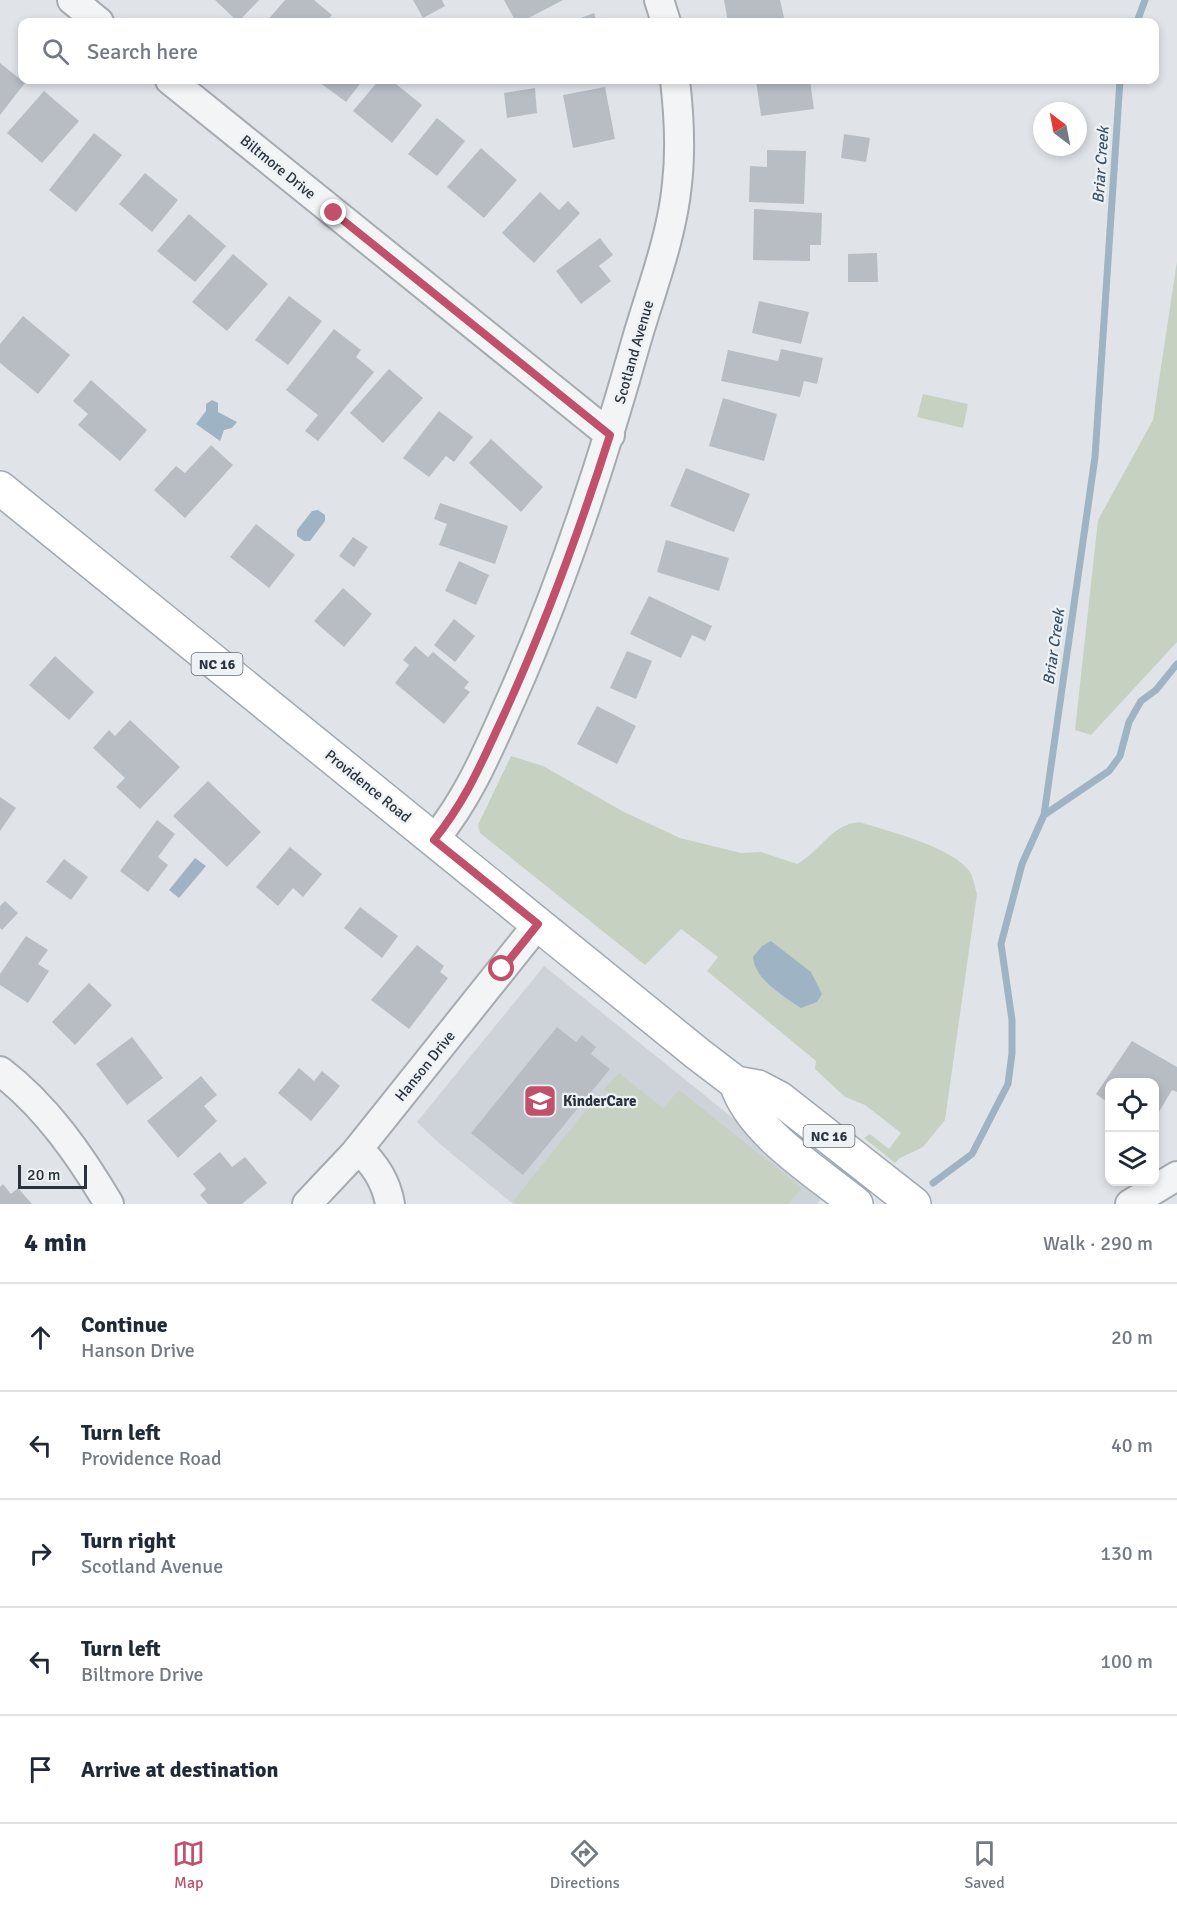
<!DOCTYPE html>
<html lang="en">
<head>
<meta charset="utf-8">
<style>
	:root { --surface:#fff; --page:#f2f2f3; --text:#1f2937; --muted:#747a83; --line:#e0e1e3; --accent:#c1506a }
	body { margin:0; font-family:Signika,sans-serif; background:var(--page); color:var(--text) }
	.controls { position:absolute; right:18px; bottom:18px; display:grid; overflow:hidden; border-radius:12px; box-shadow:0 3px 9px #0003 }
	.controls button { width:54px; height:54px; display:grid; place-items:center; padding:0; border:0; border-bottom:2px solid var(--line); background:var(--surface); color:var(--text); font:30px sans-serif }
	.compass { position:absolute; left:1033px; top:102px; width:54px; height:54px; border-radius:50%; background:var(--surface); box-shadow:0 3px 9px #0003; rotate:328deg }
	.scale { position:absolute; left:18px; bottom:15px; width:69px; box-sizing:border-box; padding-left:6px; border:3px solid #2a333d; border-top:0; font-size:16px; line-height:21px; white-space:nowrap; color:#2a333d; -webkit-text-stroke:4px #eff2f5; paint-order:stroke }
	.stop { position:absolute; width:18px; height:18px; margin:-14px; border:4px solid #c1506a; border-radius:50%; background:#fff }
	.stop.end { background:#c1506a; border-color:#fff; box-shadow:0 2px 6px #0008 }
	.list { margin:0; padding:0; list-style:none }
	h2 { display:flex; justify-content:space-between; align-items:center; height:78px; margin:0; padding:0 24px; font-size:26px }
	h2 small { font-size:20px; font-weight:400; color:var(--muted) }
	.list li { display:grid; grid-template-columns:39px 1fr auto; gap:18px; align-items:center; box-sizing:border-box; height:108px; padding:0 24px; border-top:2px solid var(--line) }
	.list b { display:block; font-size:22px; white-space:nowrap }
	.list p { margin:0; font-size:20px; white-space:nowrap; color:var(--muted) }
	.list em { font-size:20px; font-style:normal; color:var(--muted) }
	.icon { flex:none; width:33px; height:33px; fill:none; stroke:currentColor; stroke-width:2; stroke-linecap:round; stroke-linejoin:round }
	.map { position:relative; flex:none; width:1177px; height:1204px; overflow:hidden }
	.search { position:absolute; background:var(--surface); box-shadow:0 3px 9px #0003; left:18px; right:18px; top:18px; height:66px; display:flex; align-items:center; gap:15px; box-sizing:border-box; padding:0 21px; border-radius:12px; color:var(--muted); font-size:22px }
	.sheet { height:618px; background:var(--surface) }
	nav { display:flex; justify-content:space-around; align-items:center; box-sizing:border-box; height:84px; border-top:2px solid var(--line); background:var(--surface); font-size:16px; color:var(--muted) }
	nav a { display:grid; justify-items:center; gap:3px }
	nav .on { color:var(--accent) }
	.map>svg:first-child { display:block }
	.built { fill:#ced3d9 }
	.green { fill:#c7d1c2 }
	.water { fill:#9eb4c4 }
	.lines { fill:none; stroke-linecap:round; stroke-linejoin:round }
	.stream { stroke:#9eb4c4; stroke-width:7 }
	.building { fill:#b8bdc4 }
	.minor-casing { stroke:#a6abb1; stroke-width:32 }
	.major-casing { stroke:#a0a9b2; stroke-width:36 }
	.minor { stroke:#f2f4f6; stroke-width:28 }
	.major { stroke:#fff; stroke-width:33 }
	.route { stroke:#c1506a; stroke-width:8 }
	.labels { text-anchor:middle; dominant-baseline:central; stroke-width:4.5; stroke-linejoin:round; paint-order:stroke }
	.shield { fill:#eff2f5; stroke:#656c74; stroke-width:1.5 }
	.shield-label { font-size:14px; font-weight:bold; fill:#2a333d }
	.street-label { font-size:15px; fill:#2a333d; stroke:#eff2f5 }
	.poi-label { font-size:15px; font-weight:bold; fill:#2a333d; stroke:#eff2f5; text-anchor:start }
	.water-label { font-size:16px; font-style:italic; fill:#38546e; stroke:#eff2f5 }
</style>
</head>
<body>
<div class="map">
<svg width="1177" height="1204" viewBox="0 0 1177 1204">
	<rect width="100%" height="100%" fill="#e0e4e8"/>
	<path class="built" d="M544 966 826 1193 817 1204H513L441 1145 417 1122Z"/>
	<path class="green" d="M1177 261V642L1091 735 1075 730 1098 520 1153 420Z
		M923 394 968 404 963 428 917 417Z
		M511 756 543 766 624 812 680 838 741 853 761 852 797 864C821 851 831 824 860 822 889 832 952 846 970 872 974 878 975 888 977 894L945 1120 923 1147 900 1158 895 1163 864 1138 870 1134 889 1149 901 1133 865 1105 845 1097 815 1069 816 1061 707 971 718 957 681 929 645 965 480 833 478 825Z
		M619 1073 663 1108 679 1090 802 1188 788 1204H516L513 1201 599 1094 615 1107 618 1101 604 1089Z"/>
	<path class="water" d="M212 400 218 403V412L237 422 232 428 224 430 220 441 196 424 206 411V404Z
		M318 510 325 515V521L310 541H304L297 536V530L312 511Z
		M195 858 206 866 179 898 169 890Z
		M771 941 811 972 822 994 817 1002 801 1008C783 996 755 980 753 957L762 946Z"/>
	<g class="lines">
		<path class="stream" d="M1137 22 1145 0
			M1044 815 1109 771 1120 756 1129 722 1141 701 1156 690 1177 664
			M933 1183 972 1154 1008 1084 1012 1053V1020L1001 944 1022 864 1044 815 1095 457 1120 80"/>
	</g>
	<path class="building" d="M215 0H259L238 22Z
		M285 0H314L332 15 326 22H266Z
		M413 0H442L445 6 423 18Z
		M504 0H563L521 22H516Z
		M724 0H780L785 22H728Z
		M594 13 597 22H570Z
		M0 63 25 83 0 115Z
		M316 80H363L346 102Z
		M379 80H391L422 105 392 143 353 111Z
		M756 80H810L814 109 761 116Z
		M605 87 615 139 573 148 563 95Z
		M535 88 537 113 507 118 504 93Z
		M44 91 79 121 42 163 7 133Z
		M437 118 465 141 437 176 408 154Z
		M94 133 122 155 76 212 49 190Z
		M844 134 870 138 866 162 841 158Z
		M481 148 517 180 484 218 447 187Z
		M767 150 806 151 804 204 749 202 750 166 767 167Z
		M145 173 178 200 152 232 119 204Z
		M540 192 559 210 568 201 580 213 534 263 502 233Z
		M754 209 822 213 821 245H810V261L753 260Z
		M189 214 226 246 195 282 157 251Z
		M600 238 613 255 599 266 611 281 581 304 556 271Z
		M877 253 878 282H848V254Z
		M233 254 268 284 227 331 192 302Z
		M289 296 322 321 288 365 255 340Z
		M759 301 809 312 801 344 752 333Z
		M23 316 70 355 38 394 0 363V344Z
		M334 329 361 350 356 357 374 372 318 441 305 431 318 415 286 390Z
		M781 349 823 358 817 384 804 381 800 397 721 381 728 350 778 361Z
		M389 369 423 398 383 443 350 413Z
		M91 380 147 430 120 461 78 425 88 414 73 401Z
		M723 398 777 414 764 461 709 446Z
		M439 411 473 437 454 462 446 456 429 477 403 458Z
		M491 439 543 487 521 512 469 463Z
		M211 445 233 465 185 518 154 490 176 466 185 473Z
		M686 468 750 494 734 532 670 506Z
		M440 503 508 526 495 564 439 545 447 524 434 519Z
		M256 524 295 555 269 588 230 557Z
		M353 537 368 547 354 567 339 556Z
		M666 540 729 558 719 591 657 572Z
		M459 561 489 575 476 605 445 591Z
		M343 588 372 614 344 647 314 621Z
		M649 596 712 626 705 641 692 635 681 658 630 634Z
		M454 619 475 636 455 662 434 645Z
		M415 646 428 657 433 652 469 682 464 688 470 692 444 724 395 683 409 665 403 660Z
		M627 651 652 661 636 699 610 688Z
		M55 656 94 692 69 720 29 685Z
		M597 706 636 726 617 764 577 744Z
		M130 720 180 767 140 809 116 787 125 778 93 748 109 730 115 736Z
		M208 781 261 832 227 867 173 816Z
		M0 797 16 808 0 831Z
		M157 820 175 834 158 857 168 865 148 892 120 871Z
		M290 847 322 874 303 897 293 888 278 906 256 887Z
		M64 859 88 877 71 900 46 882Z
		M5 901 18 913 2 930 0 928V906Z
		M360 907 398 936 382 958 344 928Z
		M26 936 48 950 38 964 49 971 28 1003 0 985V974Z
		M417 945 444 966 440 972 448 978 409 1029 371 1000Z
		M89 983 112 1005 75 1045 52 1022Z
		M557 1027 576 1042 582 1035 596 1047 591 1054 610 1069 523 1175 471 1133Z
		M132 1037 163 1078 127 1105 96 1064Z
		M1132 1041 1177 1067V1092L1172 1090 1157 1115 1154 1114V1082H1110V1104L1096 1094Z
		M299 1068 314 1081 322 1071 340 1086 311 1121 278 1093Z
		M201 1076 217 1095 204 1106 217 1121 178 1158 147 1121Z
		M220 1152 232 1167 245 1157 267 1183 242 1204H208L200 1195 206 1189 193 1174Z
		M3 1184 11 1194 18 1188 32 1204H0V1187Z"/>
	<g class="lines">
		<defs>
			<path id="minor" d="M72 0 99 22
				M659 0 666 22
				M170 80 610 435
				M434 840C470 796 489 748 512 697 563 582 602 463 636 342 651 290 672 237 677 184 681 149 679 114 675 80
				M0 1071C46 1106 80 1155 109 1204
				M358 1149C375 1164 386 1181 390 1204
				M307 1204 355 1153 538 924
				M1130 1204 1177 1176"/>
			<path id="major" d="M0 488 698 1054 736 1083 758 1087 779 1098 914 1204
				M736 1083C751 1132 817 1172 856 1204"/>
		</defs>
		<use href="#minor" class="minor-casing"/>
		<use href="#major" class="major-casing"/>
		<use href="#minor" class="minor"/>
		<use href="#major" class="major"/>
	</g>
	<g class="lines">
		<path class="route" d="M334 213 610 435C579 532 544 628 501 721 480 766 466 800 434 840L538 924 502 969"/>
	</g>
	<defs>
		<symbol id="school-square" viewBox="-11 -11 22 22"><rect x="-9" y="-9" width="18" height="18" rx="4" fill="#c1506a" stroke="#eff2f5"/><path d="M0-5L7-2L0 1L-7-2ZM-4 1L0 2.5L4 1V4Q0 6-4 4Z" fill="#fff"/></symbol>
	</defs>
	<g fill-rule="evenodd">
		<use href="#school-square" x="521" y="1082" width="38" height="38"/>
	</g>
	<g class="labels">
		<g class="shield">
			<rect x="191.5" y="653" width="51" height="22" rx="4.5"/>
			<rect x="803.5" y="1125" width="51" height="22" rx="4.5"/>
		</g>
		<g class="shield-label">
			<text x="217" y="664">NC 16</text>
			<text x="829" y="1136">NC 16</text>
		</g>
		<g class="street-label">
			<text transform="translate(278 167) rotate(39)">Biltmore Drive</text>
			<text transform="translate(634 352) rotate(-74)">Scotland Avenue</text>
			<text transform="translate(368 786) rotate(39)">Providence Road</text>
			<text transform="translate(425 1066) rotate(-51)">Hanson Drive</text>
		</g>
		<g class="poi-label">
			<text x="563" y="1101">KinderCare</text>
		</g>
		<g class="water-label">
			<text transform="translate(1101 165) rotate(-86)">Briar Creek</text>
			<text transform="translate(1054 647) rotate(-82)">Briar Creek</text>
		</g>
	</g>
</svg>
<div class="controls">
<button><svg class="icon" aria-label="locate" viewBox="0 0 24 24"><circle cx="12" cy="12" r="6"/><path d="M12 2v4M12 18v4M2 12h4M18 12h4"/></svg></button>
<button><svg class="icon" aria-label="layers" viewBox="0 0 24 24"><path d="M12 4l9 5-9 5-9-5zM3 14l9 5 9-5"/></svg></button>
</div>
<svg class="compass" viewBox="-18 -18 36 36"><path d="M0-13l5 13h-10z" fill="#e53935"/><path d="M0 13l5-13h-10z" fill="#747a83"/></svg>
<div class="scale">20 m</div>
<div class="stop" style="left:502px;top:969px"></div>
<div class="stop end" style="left:334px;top:213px"></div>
<div class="search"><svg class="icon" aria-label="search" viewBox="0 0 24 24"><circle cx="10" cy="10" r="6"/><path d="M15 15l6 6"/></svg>Search here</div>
</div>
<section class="sheet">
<h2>4 min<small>Walk · 290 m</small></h2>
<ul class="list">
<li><svg class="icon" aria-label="ahead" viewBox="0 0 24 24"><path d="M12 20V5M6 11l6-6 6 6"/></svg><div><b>Continue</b><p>Hanson Drive</p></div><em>20 m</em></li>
<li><svg class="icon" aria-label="left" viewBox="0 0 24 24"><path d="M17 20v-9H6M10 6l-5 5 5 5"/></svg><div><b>Turn left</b><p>Providence Road</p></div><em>40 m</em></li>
<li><svg class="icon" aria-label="right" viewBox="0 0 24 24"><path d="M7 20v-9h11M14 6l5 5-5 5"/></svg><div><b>Turn right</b><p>Scotland Avenue</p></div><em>130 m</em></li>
<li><svg class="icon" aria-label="left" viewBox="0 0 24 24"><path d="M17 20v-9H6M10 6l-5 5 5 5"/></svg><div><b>Turn left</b><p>Biltmore Drive</p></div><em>100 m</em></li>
<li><svg class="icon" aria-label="arrive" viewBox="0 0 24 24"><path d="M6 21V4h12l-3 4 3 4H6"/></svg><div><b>Arrive at destination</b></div></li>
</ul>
</section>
<nav>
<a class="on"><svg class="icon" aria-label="map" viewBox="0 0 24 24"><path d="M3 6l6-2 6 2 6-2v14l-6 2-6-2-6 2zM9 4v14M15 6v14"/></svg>Map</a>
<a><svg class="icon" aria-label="directions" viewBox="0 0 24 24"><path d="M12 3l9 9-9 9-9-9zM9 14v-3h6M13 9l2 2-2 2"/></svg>Directions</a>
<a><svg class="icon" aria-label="saved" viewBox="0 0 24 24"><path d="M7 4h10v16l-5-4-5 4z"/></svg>Saved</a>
</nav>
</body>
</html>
